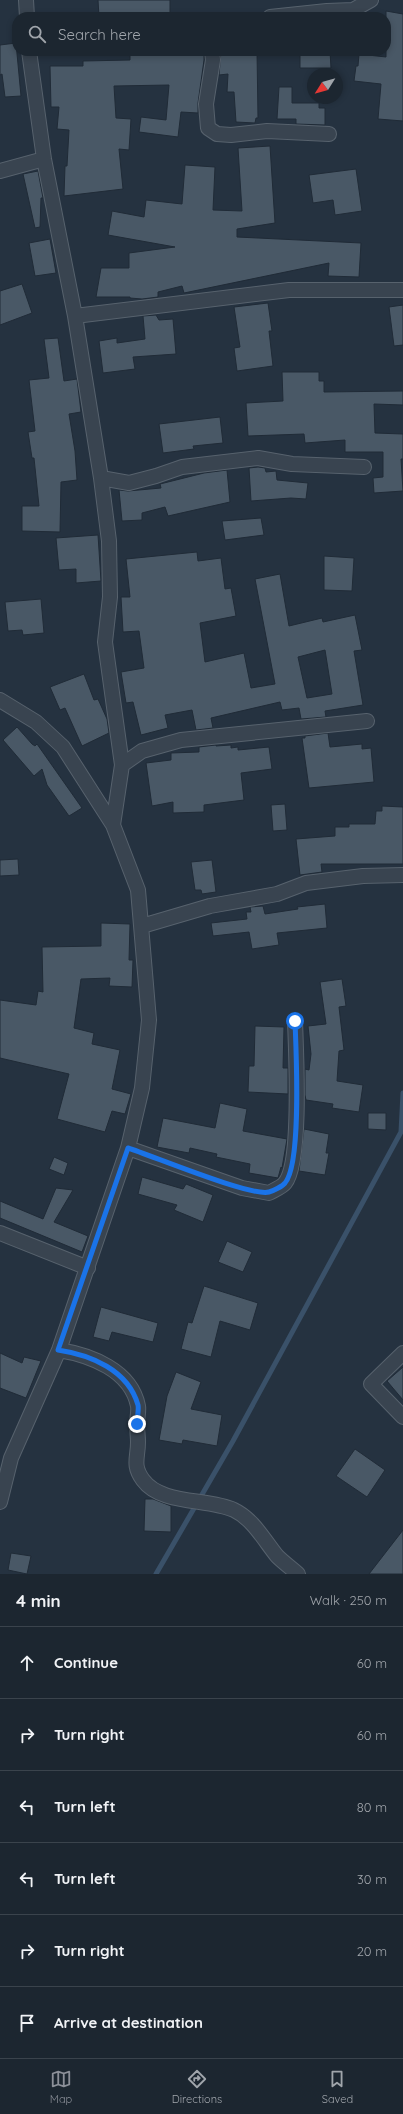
<!DOCTYPE html>
<html lang="en">
<head>
<meta charset="utf-8">
<style>
	:root { --surface:#1c2630; --page:#252e38; --text:#f1f3f6; --muted:#a0a5ab; --line:#3a434c; --accent:#8c9099 }
	body { margin:0; font-family:Quicksand,sans-serif; background:var(--page); color:var(--text) }
	.compass { position:absolute; left:307px; top:68px; width:36px; height:36px; border-radius:50%; background:var(--surface); box-shadow:0 2px 6px #0003; rotate:233deg }
	.stop { position:absolute; width:12px; height:12px; margin:-9px; border:3px solid #1a73e8; border-radius:50%; background:#fff }
	.stop.end { background:#1a73e8; border-color:#fff; box-shadow:0 1px 4px #0008 }
	.list { margin:0; padding:0; list-style:none }
	h2 { display:flex; justify-content:space-between; align-items:center; height:52px; margin:0; padding:0 16px; font-size:17px }
	h2 small { font-size:13px; font-weight:400; color:var(--muted) }
	.list li { display:grid; grid-template-columns:26px 1fr auto; gap:12px; align-items:center; box-sizing:border-box; height:72px; padding:0 16px; border-top:1px solid var(--line) }
	.list b { display:block; font-size:15px; white-space:nowrap }
	.list em { font-size:13px; font-style:normal; color:var(--muted) }
	.icon { flex:none; width:22px; height:22px; fill:none; stroke:currentColor; stroke-width:2; stroke-linecap:round; stroke-linejoin:round }
	.map { position:relative; flex:none; width:403px; height:1574px; overflow:hidden }
	.search { position:absolute; background:var(--surface); box-shadow:0 2px 6px #0003; left:12px; right:12px; top:12px; height:44px; display:flex; align-items:center; gap:10px; box-sizing:border-box; padding:0 14px; border-radius:16px; color:var(--muted); font-size:15px }
	.sheet { height:484px; background:var(--surface) }
	nav { display:flex; justify-content:space-around; align-items:center; box-sizing:border-box; height:56px; border-top:1px solid var(--line); background:var(--surface); font-size:11px; color:var(--muted) }
	nav a { display:grid; justify-items:center; gap:2px }
	nav .on { color:var(--accent) }
	.map>svg:first-child { display:block }
	.lines { fill:none; stroke-linecap:round; stroke-linejoin:round }
	.stream { stroke:#3a5169; stroke-width:5 }
	.building { fill:#495866; stroke:#202b37; fill-rule:evenodd }
	.street-casing { stroke:#57626d; stroke-width:16 }
	.street { stroke:#394450; stroke-width:14 }
	.route { stroke:#1a73e8; stroke-width:5 }
</style>
</head>
<body>
<div class="map">
<svg width="403" height="1574" viewBox="0 0 403 1574">
	<rect width="100%" height="100%" fill="#253240"/>
	<g class="lines">
		<path class="stream" d="M156 1574 233 1441 401 1132 403 1093"/>
	</g>
	<path class="building" d="M98 0H170V17H99Z
		M386 11 403 14V121L378 119 381 84 354 81 356 66H358L359 54 386 57Z
		M16 43 21 96 5 97 2 74 0 75V45Z
		M166 51H204V60L198 103V113L181 112 178 137 139 132 141 117 166 120 169 85 114 86 116 118 131 119 129 150 119 149 123 189 64 196 65 166H67L69 130 57 129 59 107H51L50 66H83V61L130 60V55H166Z
		M221 51H257L258 118H256L255 123 236 122 234 92H227L228 74 219 75Z
		M300 51H330L331 68H300Z
		M279 87H292V103H319V108H325V125L296 124V119H277Z
		M270 146 275 223 237 229V237L361 243 359 277 328 276 329 263 184 293 182 286 158 292V297L142 299 130 298V297H96L101 268H129V253L175 247 108 235 112 211 144 217 146 200 182 204 185 165 215 167 213 210 242 211 238 148Z
		M356 169 362 211 335 215 333 200 313 203 309 175Z
		M38 171 43 198H41L40 227 35 228 23 174Z
		M50 239 56 273 35 276 29 243Z
		M22 284 32 313 0 325V291Z
		M268 303 272 331H269L273 366 237 371 234 348 240 347 234 307Z
		M403 305V345L394 346 389 307Z
		M156 315 159 320 173 319 176 354 133 357 135 369 103 373 99 341 117 338V343L145 339 143 316Z
		M58 338 64 381 77 379 81 412 69 414 75 451 77 480 61 482 60 532 22 531V506H39L34 458H32L28 432 35 431 29 380 49 378 44 339Z
		M282 372H319V381H324V392L403 391V405L374 404 375 433 403 434V459H401L403 491 374 493 373 478 383 477V452H345V440L305 443 304 434 248 436 246 403 283 401Z
		M220 417 223 443 193 446 194 449 163 453 159 424Z
		M258 467 265 468 266 472 276 471 277 480 308 483 306 499 291 498 251 501 249 468Z
		M227 470 230 502 168 516 165 507 142 513V520L122 521 119 490 128 491 161 488 160 484 204 473Z
		M261 518 264 535 225 540 222 521Z
		M98 535 101 581 76 583V569L59 570 56 538Z
		M197 552 198 561 221 558 225 589 231 588 236 616 200 623 205 662 244 653 251 688 275 684 255 579 280 574 289 626 322 618 323 622 355 615 362 650 354 651 363 705 325 711 326 717 301 719 299 708 282 710 280 702 211 718 213 728 196 730 192 710 165 715 168 728 141 735 133 702 126 703 121 672 144 668 139 631 123 632 121 597H130L126 559ZM325 650 332 694 307 698 298 657Z
		M324 556 354 558 352 591 324 590Z
		M41 599 44 633 23 635 22 630 8 631 5 602Z
		M84 674 94 700 98 699 107 719 109 733 82 746 65 708 60 710 50 687Z
		M17 727 32 744 35 746 37 744 82 808 69 816 47 785 42 769 34 776 3 740Z
		M328 733 330 747 362 744V749L371 748 374 782 309 788 302 738H305V736Z
		M216 745V746L231 745V748L238 747V750L269 747 272 769 241 773 244 800 204 805V812L173 813V802L152 806 146 763 171 760V753L199 752V747Z
		M285 804 287 830 273 831 271 805Z
		M382 806 403 807V864H321L322 872 300 875 296 839 335 836V827H349V824H375L376 811H382Z
		M18 859 19 875 0 876V860Z
		M212 860 216 892 202 894 201 890H195L191 862Z
		M325 904 327 928 277 933 279 945 252 949 249 932 213 936 211 923 247 919 246 912H251L250 907 263 906 265 914 298 909 297 907Z
		M101 923 130 924 129 960H133L132 987 109 986 110 978 81 979 74 1028 94 1033 92 1044 120 1050 112 1089 131 1094 125 1114 112 1111 105 1132 57 1119 69 1074 0 1058V1000L36 1005 38 991 43 992 42 947 101 946Z
		M342 979 346 1006 339 1007 344 1050 339 1051 337 1081 363 1085 359 1112 332 1108 333 1104 306 1100 305 1095V1069L309 1070 311 1054 308 1026 326 1024 320 982Z
		M255 1026 284 1027 283 1068H288V1094L248 1092 249 1066H254Z
		M220 1103 247 1109 243 1131 287 1139 282 1168 281 1167 278 1178 249 1173 250 1164 216 1157 217 1154 190 1148 189 1153 157 1147 163 1118 215 1128Z
		M368 1113H386V1130L368 1129Z
		M304 1129 329 1134 326 1153H329L325 1175 299 1171Z
		M54 1157 68 1163 64 1175 49 1169Z
		M142 1177 183 1189 186 1184 213 1195 203 1222 174 1210 177 1205 138 1194Z
		M56 1188 73 1190 54 1222 88 1236 82 1252 0 1218V1201L43 1219Z
		M227 1241 252 1252 243 1272 218 1262Z
		M204 1286 258 1303 250 1330 220 1321 211 1357 181 1349 188 1322 192 1323Z
		M101 1307 158 1323 153 1342 112 1332 109 1341 93 1337Z
		M0 1353 22 1363 24 1357 41 1361 26 1398 0 1388Z
		M403 1367V1400L387 1381Z
		M176 1372 201 1382 191 1409 222 1415 217 1446 183 1440 182 1444 159 1440 167 1396Z
		M355 1449 385 1470 367 1497 336 1476Z
		M145 1499H153L171 1506V1532L144 1531Z
		M403 1530V1574H369Z
		M11 1553 31 1556 27 1574 8 1570Z"/>
	<g class="lines">
		<defs>
			<path id="street" d="M26 0 27 17
				M270 17 327 11 353 10 371 0
				M29 51 44 159 75 316 101 478 109 541 110 597 105 642 122 765 113 825
				M212 51 213 60 206 104 208 128 217 134 231 135 267 131 329 134
				M0 171 44 159
				M75 316 289 290H403
				M101 478 129 483 156 476 182 467 258 458 292 464 364 467
				M0 700 36 722 63 747 113 825 138 890 149 1020 142 1088 128 1148 59 1350 11 1458 0 1502
				M122 765 142 751 181 740 367 721
				M142 926 210 906 277 894 306 883 363 876 403 875
				M128 1148 242 1188 269 1193C274 1190 282 1187 285 1183 302 1162 296 1051 295 1021
				M0 1233 88 1268
				M59 1350C90 1355 131 1370 138 1406 139 1411 137 1418 137 1424 137 1430 138 1436 138 1442 138 1458 132 1465 143 1480 161 1505 208 1498 234 1510 253 1519 264 1540 277 1556 283 1562 291 1568 298 1574
				M403 1353 371 1384 403 1417"/>
		</defs>
		<use href="#street" class="street-casing"/>
		<use href="#street" class="street"/>
	</g>
	<g class="lines">
		<path class="route" d="M137 1424C137 1418 139 1410 138 1405 128 1370 91 1355 58 1350L128 1148C153 1156 251 1197 269 1192 273 1191 283 1186 285 1183 302 1163 296 1050 295 1021"/>
	</g>
</svg>
<svg class="compass" viewBox="-18 -18 36 36"><path d="M0-13l5 13h-10z" fill="#e53935"/><path d="M0 13l5-13h-10z" fill="#a0a5ab"/></svg>
<div class="stop" style="left:295px;top:1021px"></div>
<div class="stop end" style="left:137px;top:1424px"></div>
<div class="search"><svg class="icon" aria-label="search" viewBox="0 0 24 24"><circle cx="10" cy="10" r="6"/><path d="M15 15l6 6"/></svg>Search here</div>
</div>
<section class="sheet">
<h2>4 min<small>Walk · 250 m</small></h2>
<ul class="list">
<li><svg class="icon" aria-label="ahead" viewBox="0 0 24 24"><path d="M12 20V5M6 11l6-6 6 6"/></svg><div><b>Continue</b></div><em>60 m</em></li>
<li><svg class="icon" aria-label="right" viewBox="0 0 24 24"><path d="M7 20v-9h11M14 6l5 5-5 5"/></svg><div><b>Turn right</b></div><em>60 m</em></li>
<li><svg class="icon" aria-label="left" viewBox="0 0 24 24"><path d="M17 20v-9H6M10 6l-5 5 5 5"/></svg><div><b>Turn left</b></div><em>80 m</em></li>
<li><svg class="icon" aria-label="left" viewBox="0 0 24 24"><path d="M17 20v-9H6M10 6l-5 5 5 5"/></svg><div><b>Turn left</b></div><em>30 m</em></li>
<li><svg class="icon" aria-label="right" viewBox="0 0 24 24"><path d="M7 20v-9h11M14 6l5 5-5 5"/></svg><div><b>Turn right</b></div><em>20 m</em></li>
<li><svg class="icon" aria-label="arrive" viewBox="0 0 24 24"><path d="M6 21V4h12l-3 4 3 4H6"/></svg><div><b>Arrive at destination</b></div></li>
</ul>
</section>
<nav>
<a class="on"><svg class="icon" aria-label="map" viewBox="0 0 24 24"><path d="M3 6l6-2 6 2 6-2v14l-6 2-6-2-6 2zM9 4v14M15 6v14"/></svg>Map</a>
<a><svg class="icon" aria-label="directions" viewBox="0 0 24 24"><path d="M12 3l9 9-9 9-9-9zM9 14v-3h6M13 9l2 2-2 2"/></svg>Directions</a>
<a><svg class="icon" aria-label="saved" viewBox="0 0 24 24"><path d="M7 4h10v16l-5-4-5 4z"/></svg>Saved</a>
</nav>
</body>
</html>
